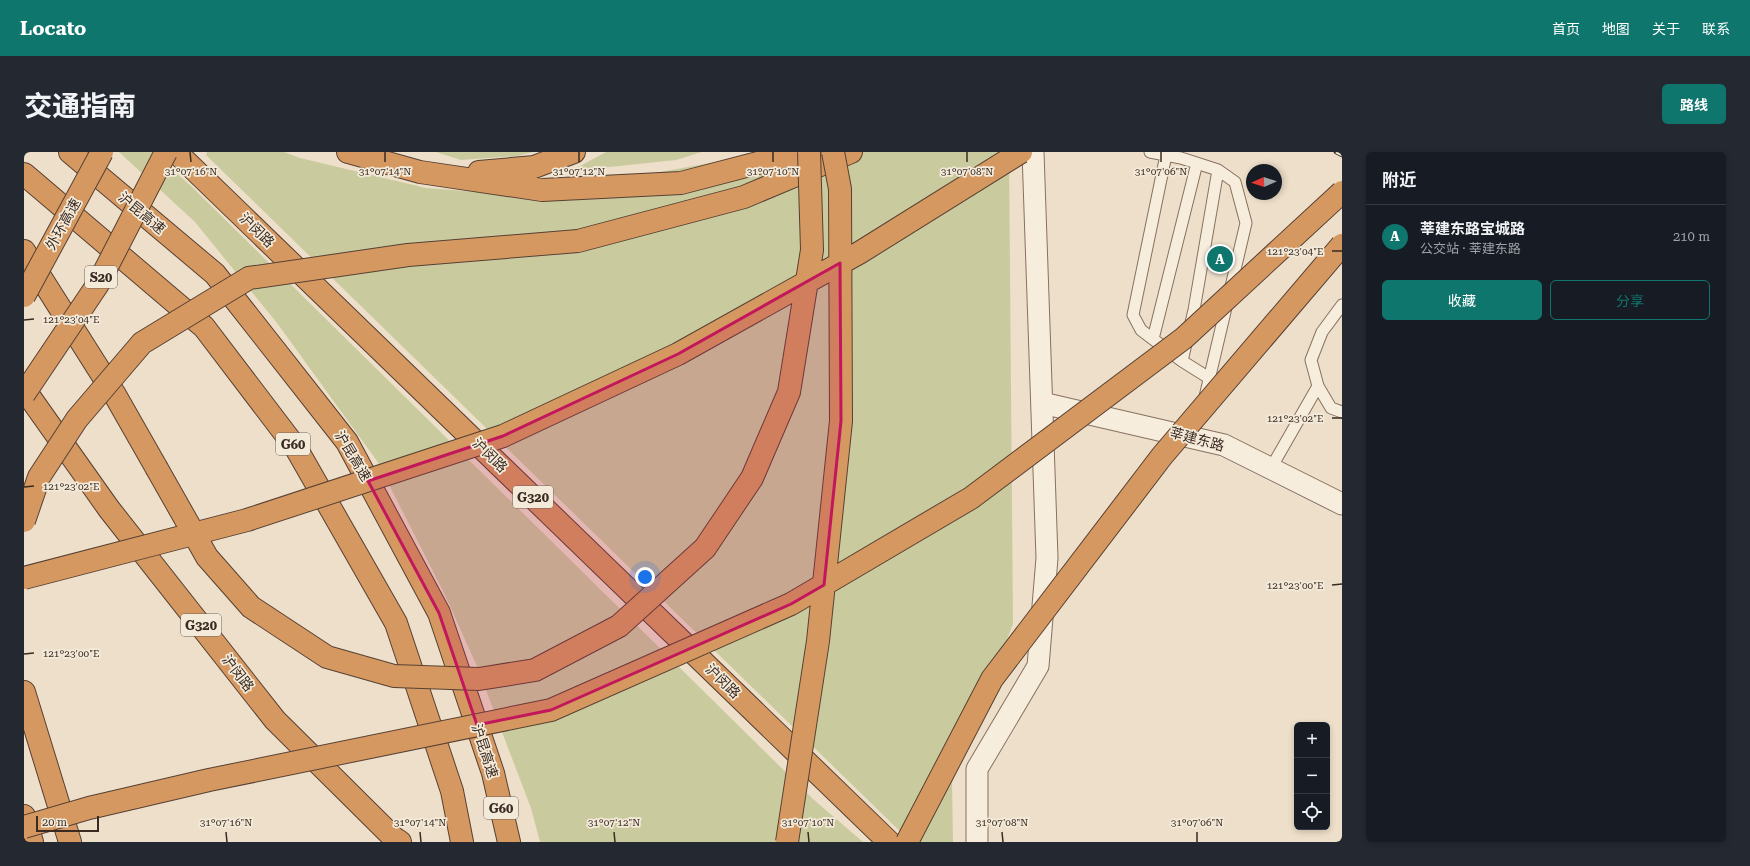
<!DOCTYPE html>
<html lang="zh">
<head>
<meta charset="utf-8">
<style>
	:root { --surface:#171b24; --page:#242831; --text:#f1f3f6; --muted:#9ea1a6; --line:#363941; --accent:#0f766e }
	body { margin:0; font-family:"Roboto Serif","Noto Sans SC",serif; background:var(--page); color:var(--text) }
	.controls { position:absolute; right:12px; bottom:12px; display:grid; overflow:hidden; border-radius:6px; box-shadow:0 2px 6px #0003 }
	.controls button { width:36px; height:36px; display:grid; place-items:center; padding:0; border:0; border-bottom:1px solid var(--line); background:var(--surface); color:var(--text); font:20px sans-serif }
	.compass { position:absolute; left:1222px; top:12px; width:36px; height:36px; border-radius:50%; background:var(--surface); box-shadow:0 2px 6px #0003; rotate:267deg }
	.scale { position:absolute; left:12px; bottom:10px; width:63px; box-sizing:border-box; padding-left:4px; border:2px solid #3a2b22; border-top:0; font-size:11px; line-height:14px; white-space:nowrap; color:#3a2b22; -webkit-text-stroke:3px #f4ead9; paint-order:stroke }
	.you { position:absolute; left:621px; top:425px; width:14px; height:14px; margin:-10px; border:3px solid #fff; border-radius:50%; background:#1a73e8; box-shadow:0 0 0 6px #1a73e833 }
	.badge { display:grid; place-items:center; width:26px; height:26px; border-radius:50%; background:var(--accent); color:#fff; font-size:13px; font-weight:700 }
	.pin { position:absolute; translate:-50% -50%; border:2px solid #fff; box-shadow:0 1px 4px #0006 }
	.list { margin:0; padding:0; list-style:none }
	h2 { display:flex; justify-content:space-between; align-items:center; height:52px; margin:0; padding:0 16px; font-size:17px }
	h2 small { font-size:13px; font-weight:400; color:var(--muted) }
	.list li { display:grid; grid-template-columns:26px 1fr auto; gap:12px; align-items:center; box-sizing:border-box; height:64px; padding:0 16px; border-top:1px solid var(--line) }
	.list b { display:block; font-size:15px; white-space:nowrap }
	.list p { margin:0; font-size:13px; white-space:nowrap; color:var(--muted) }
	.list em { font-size:13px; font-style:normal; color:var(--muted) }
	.actions { display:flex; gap:8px; padding:12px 16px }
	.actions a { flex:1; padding:9px 0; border:1px solid var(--accent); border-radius:6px; text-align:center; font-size:14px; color:var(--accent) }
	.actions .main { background:var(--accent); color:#fff }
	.icon { flex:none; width:22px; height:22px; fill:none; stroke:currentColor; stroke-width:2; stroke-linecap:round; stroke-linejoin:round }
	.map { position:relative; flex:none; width:1318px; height:690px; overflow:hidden; border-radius:6px }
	header { display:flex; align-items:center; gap:24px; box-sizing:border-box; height:56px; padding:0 20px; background:var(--accent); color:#fff }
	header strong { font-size:19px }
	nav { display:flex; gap:22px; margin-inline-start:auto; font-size:14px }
	.intro { display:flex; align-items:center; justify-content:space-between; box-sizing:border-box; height:96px; padding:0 24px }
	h1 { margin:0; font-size:28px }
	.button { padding:10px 18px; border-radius:6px; background:var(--accent); color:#fff; font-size:14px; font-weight:700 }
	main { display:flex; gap:24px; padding:0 24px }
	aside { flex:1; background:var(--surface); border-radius:6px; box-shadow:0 2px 6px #0003 }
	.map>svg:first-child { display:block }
	.green { fill:#c9cb9e }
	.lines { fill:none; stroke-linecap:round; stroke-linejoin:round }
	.lane-casing { stroke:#88715f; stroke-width:13 }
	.street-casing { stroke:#88715f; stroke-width:23 }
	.highway-casing { stroke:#574033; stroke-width:24 }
	.lane { stroke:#f7eddd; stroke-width:11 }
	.street { stroke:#f7eddd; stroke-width:21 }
	.highway { stroke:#d59861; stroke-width:22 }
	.rail-casing { stroke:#3a2b22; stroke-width:4.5 }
	.rail { stroke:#f4ead9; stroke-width:3; stroke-dasharray:9; stroke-linecap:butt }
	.highway-bridge-casing { stroke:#574033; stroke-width:24; stroke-linecap:butt }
	.highway-bridge { stroke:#d59861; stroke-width:22 }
	.marked { fill:#c2185b; fill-opacity:0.2; stroke:#c2185b; stroke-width:3; stroke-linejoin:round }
	.ticks { fill:none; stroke:#3a2b22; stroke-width:1.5 }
	.labels { text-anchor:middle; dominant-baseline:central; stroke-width:3.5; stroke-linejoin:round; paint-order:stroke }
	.shield { fill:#f4ead9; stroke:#726459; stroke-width:1 }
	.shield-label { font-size:13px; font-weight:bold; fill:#3a2b22 }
	.street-label { font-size:14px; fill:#3a2b22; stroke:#f4ead9 }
	.ticks-label { font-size:10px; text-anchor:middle; fill:#3a2b22; stroke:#f4ead9; stroke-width:3.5; stroke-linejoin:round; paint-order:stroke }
</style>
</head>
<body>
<header>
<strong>Locato</strong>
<nav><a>首页</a><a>地图</a><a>关于</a><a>联系</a></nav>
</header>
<div class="intro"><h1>交通指南</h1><a class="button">路线</a></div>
<main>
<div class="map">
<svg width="1318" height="690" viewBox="0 0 1318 690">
	<rect width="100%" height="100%" fill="#eddfca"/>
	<path class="green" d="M95 0H128L167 34 789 647 839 690H516L507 656 452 512 420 441 353 309 253 171 171 70Z
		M183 0H260L276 6 402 36 506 44 746 0H985L989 472 928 631 929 690H887L182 3Z
		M412 0H509L494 4 437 8Z
		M582 0H678L652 8 547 19Z"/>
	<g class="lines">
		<defs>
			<path id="lane" d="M1126 0 1157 6 1194 18 1211 30 1222 71 1180 249
				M1142 3 1109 163 1117 178 1158 209 1185 226
				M1318 153 1298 180 1287 208 1294 234 1307 256 1318 260
				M1129 187 1173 11
				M1158 209 1170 158 1194 18
				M1247 316 1294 234"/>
			<path id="street" d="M1018 251 1200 293 1318 352
				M953 690V617L1014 514 1023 406 1009 0"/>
			<path id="highway" d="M46 0 191 122 323 290 415 461 469 621 485 690
				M152 0 865 690
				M324 0 396 20 518 38 657 31 776 0
				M455 20 510 15 550 0
				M0 22 180 175 272 296 372 471 428 639 438 690
				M554 89 720 45 827 0
				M0 99 91 243 132 315
				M0 237 85 357 251 568 370 686 376 690
				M0 540 46 690
				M0 664 8 690"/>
		</defs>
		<use href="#lane" class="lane-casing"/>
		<use href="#street" class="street-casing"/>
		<use href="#highway" class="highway-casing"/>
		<use href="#lane" class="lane"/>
		<use href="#street" class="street"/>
		<use href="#highway" class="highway"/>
		<defs>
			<path id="rail" d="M1312 0 1318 3"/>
		</defs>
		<use href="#rail" class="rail-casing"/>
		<use href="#rail" class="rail"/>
		<defs>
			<path id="highway-bridge" d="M0 144 78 0
				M0 242 74 132 142 0
				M132 315 183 405 227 455 303 505 370 524 455 527 511 518 595 474 681 396 728 326 765 240 788 98 785 0
				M0 369 15 325 53 267 118 191 225 126 384 103 554 89
				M0 426 223 368 479 284 654 202 835 101 997 0
				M0 675 65 656 185 628 527 558 767 452 947 346 1160 186 1318 40
				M763 690 794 489 817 269 816 37 809 0
				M883 690 968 527 1138 304 1318 93"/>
		</defs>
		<use href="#highway-bridge" class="highway-bridge-casing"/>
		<use href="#highway-bridge" class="highway-bridge"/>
	</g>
	<path class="marked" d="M816 111 817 269 800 433 767 452 527 558 453 573 415 461 344 329 479 284 654 202Z"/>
	<path class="ticks" d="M166 0 167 10M361 0V10M555 0V10M749 0V10M943 0V10M1137 0V10M1308 99H1318M0 168 10 167M1308 266H1318M0 335 10 334M1308 433 1318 432M0 502 10 501M202 680 203 690M396 680 397 690M590 680 591 690M784 680 785 690M978 680 979 690M1173 680V690"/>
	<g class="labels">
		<g class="shield">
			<rect x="61" y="114" width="32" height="22" rx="3"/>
			<rect x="252" y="281" width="34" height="22" rx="3"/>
			<rect x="489" y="334" width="40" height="22" rx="3"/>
			<rect x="157" y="462" width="40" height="22" rx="3"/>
			<rect x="460" y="645" width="34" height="22" rx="3"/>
		</g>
		<g class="shield-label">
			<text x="77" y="125">S20</text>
			<text x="269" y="292">G60</text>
			<text x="509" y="345">G320</text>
			<text x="177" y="473">G320</text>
			<text x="477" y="656">G60</text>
		</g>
		<g class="street-label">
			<text transform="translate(118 61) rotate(40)">沪昆高速</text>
			<text transform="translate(39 72) rotate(-61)">外环高速</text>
			<text transform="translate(233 78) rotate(44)">沪闵路</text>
			<text transform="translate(1173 287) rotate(15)">莘建东路</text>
			<text transform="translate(466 303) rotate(44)">沪闵路</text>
			<text transform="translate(329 304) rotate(59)">沪昆高速</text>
			<text transform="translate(214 521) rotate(52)">沪闵路</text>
			<text transform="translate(699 529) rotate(44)">沪闵路</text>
			<text transform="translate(461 599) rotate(72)">沪昆高速</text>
		</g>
	</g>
	<g class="ticks-label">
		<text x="167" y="23">31°07'16"N</text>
		<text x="361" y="23">31°07'14"N</text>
		<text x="555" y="23">31°07'12"N</text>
		<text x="749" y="23">31°07'10"N</text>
		<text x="943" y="23">31°07'08"N</text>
		<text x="1137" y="23">31°07'06"N</text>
		<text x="1271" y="103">121°23'04"E</text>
		<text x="47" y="171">121°23'04"E</text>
		<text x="1271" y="270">121°23'02"E</text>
		<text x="47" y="338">121°23'02"E</text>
		<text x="1271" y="437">121°23'00"E</text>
		<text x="47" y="505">121°23'00"E</text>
		<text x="202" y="674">31°07'16"N</text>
		<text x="396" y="674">31°07'14"N</text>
		<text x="590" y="674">31°07'12"N</text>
		<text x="784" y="674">31°07'10"N</text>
		<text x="978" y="674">31°07'08"N</text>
		<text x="1173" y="674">31°07'06"N</text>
	</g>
</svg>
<div class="controls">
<button>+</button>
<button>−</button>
<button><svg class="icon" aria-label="locate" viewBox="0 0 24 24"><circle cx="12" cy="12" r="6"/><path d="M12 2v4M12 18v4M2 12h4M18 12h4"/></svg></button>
</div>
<svg class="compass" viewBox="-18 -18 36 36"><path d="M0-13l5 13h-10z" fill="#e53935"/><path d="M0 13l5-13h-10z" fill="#9ea1a6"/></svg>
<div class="scale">20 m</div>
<div class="you"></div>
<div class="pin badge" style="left:1196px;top:107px">A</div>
</div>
<aside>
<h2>附近<small></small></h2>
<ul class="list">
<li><span class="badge">A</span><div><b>莘建东路宝城路</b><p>公交站 · 莘建东路</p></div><em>210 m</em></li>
</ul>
<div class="actions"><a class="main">收藏</a><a>分享</a></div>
</aside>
</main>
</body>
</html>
